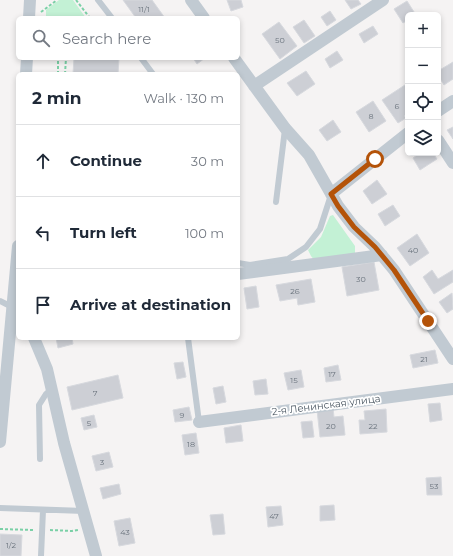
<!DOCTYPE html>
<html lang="en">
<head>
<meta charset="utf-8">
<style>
	:root { --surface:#fff; --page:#f2f2f3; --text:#1f2937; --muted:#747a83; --line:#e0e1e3 }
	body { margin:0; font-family:Montserrat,sans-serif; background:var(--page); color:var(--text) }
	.controls { position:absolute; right:12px; top:12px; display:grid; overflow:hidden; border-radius:6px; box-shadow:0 2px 6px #0003 }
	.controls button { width:36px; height:36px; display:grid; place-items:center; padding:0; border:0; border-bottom:1px solid var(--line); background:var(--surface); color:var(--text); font:20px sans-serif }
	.stop { position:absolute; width:12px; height:12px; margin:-9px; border:3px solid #b45309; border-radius:50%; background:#fff }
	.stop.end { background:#b45309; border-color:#fff; box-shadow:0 1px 4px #0008 }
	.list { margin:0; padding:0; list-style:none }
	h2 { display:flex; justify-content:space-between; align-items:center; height:52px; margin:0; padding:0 16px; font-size:17px }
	h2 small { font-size:13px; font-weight:400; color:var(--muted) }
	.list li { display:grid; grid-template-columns:26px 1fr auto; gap:12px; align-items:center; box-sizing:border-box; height:72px; padding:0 16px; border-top:1px solid var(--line) }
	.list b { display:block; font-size:15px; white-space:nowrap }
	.list em { font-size:13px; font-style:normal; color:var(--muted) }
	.icon { flex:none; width:22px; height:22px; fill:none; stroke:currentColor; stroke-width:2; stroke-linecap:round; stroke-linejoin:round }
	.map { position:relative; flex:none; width:453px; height:556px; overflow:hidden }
	.search { position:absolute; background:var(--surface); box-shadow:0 2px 6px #0003; left:16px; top:16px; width:224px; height:44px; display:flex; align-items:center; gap:10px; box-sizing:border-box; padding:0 14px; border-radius:6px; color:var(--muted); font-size:15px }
	.panel { position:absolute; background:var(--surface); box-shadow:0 2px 6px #0003; left:16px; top:72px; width:224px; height:268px; border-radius:6px }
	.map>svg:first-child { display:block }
	.green { fill:#c3f1d5 }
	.building { fill:#cdcfd5; stroke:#d7d9de }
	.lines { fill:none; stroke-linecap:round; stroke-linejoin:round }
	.path { stroke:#7ad0a6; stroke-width:2; stroke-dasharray:3 2; stroke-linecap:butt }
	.service { stroke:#c1cad2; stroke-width:6 }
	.minor { stroke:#c1cad2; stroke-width:12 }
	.route { stroke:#b45309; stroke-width:5 }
	.labels { text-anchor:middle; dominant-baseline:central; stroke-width:3.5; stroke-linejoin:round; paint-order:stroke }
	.number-label { font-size:8px; fill:#6b747e }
	.street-label { font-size:10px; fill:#4a5661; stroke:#fff }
</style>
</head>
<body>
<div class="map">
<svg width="453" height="556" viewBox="0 0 453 556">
	<rect width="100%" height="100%" fill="#f5f3f3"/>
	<path class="green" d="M59 0H73L86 18H46V10Z
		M333 215 355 246V253L315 261 311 256 308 250 321 237 330 216Z"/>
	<path class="building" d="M123 0H152L165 18H136Z
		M227 0H241L243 7 231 11Z
		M345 0H358L361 4 351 9Z
		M407 1 416 15H408V20L403 23 394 9Z
		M330 11 336 20 327 26 321 17Z
		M304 20 315 36 304 43 293 27Z
		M279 22 297 46 280 59 262 34Z
		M373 26 378 34 364 43 359 34Z
		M337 51 343 60 330 68 325 59Z
		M74 58H119L118 74H73Z
		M193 58H205L197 64Z
		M453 62V79L444 85 438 75V71Z
		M306 71 315 84 297 96 287 83Z
		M408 83V113L404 116 406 118 398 123 382 100Z
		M373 101 386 121 369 132 356 112Z
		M333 120 341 132 327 141 319 130Z
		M453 127V139L447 130Z
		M420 153H433L437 159 420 170 413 158Z
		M377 180 387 194 372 204 363 191Z
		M393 205 400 216 385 226 378 214Z
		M417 234 429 253 410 266 397 248Z
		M374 262 379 290 347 296 342 267Z
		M432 270 438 279 453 270V282L434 294 423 277Z
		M311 279 315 302 298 305 297 298 280 301 276 285Z
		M256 286 259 307 247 309 244 288Z
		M452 293 453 309 447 313 439 302Z
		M56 338H72L73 344 58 348Z
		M435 350 438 363 413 368 410 355Z
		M183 362 186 377 177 379 174 363Z
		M338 365 341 380 326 382 324 368Z
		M301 370 304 387 288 390 284 373Z
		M118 375 123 398 72 410 67 387Z
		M266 379 268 394 255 395 253 381Z
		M223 386 226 402 216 404 213 388Z
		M440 403 442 420 430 422 428 404Z
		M189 407 192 420 175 422 173 410Z
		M333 408 334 417 343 416 345 435 320 437 317 410Z
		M386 409 387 432 360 434 359 420H365L364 411Z
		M94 415 97 427 84 430 81 418Z
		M312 421 314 437 303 438 301 422Z
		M241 425 243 441 226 443 224 428Z
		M196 433 199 453 185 455 182 435Z
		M109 452 113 467 96 471 92 456Z
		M441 477 442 495H427L426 478Z
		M119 484 121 494 103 499 100 488Z
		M334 505 335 520 320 521V506Z
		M281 506 283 525 268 527 266 507Z
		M223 514 225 534 213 535 210 515Z
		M130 518 135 543 119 546 114 521Z
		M0 534 22 535 21 556H0Z"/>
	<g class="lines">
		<path class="path" d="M76 0 90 18
			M41 12 57 0
			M58 74V58
			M65 74 66 58
			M0 529 34 530
			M50 530 72 531 78 530"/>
		<path class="service" d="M98 0 112 18
			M141 58 153 74
			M276 202 285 129
			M238 263 250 265 288 259 306 247 320 229 331 195
			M0 301 12 307
			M188 338 199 422
			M40 459 39 405 46 394 52 389
			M0 508 84 511
			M41 556 43 510"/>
		<path class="minor" d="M191 0 204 18
			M29 18 30 0
			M234 58 285 128 309 155 338 206 354 227 375 247 394 270 453 359
			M26 74 27 58
			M254 86 383 0
			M438 111 453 101
			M438 140 453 163
			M331 194 408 133
			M238 274 382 255
			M34 338 47 369 64 443 96 556
			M199 422 453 389
			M0 442 18 246"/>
	</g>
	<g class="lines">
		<path class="route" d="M375 159 331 194 338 206 354 227 375 247 394 270 428 321"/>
	</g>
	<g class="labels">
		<g class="number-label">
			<text x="144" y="9">11/1</text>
			<text x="280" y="40">50</text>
			<text x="397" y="106">6</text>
			<text x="371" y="116">8</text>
			<text x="413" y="250">40</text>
			<text x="361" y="279">30</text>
			<text x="295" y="291">26</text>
			<text x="424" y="359">21</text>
			<text x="332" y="374">17</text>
			<text x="294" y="380">15</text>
			<text x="95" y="393">7</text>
			<text x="182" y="415">9</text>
			<text x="89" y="423">5</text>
			<text x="331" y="426">20</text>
			<text x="373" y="426">22</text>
			<text x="191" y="444">18</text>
			<text x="102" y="462">3</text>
			<text x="434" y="486">53</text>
			<text x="274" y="516">47</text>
			<text x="125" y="532">43</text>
			<text x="11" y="545">1/2</text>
		</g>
		<g class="street-label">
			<text transform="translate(326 405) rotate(-7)">2-я Ленинская улица</text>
		</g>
	</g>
</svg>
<div class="controls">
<button>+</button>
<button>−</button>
<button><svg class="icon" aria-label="locate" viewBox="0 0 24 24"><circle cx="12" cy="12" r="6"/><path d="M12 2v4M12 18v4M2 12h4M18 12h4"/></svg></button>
<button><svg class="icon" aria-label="layers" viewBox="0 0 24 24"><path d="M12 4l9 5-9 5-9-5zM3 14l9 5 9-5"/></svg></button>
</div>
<div class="stop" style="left:375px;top:159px"></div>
<div class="stop end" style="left:428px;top:321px"></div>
<div class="search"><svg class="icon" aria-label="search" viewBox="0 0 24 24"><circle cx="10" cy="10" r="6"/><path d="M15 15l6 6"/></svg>Search here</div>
<section class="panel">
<h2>2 min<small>Walk · 130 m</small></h2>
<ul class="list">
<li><svg class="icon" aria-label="ahead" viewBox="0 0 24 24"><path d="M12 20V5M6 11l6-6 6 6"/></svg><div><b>Continue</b></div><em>30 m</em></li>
<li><svg class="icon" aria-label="left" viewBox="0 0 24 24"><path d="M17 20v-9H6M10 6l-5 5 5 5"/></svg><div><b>Turn left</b></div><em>100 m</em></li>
<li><svg class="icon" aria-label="arrive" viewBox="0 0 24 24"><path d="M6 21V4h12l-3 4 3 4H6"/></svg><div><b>Arrive at destination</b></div></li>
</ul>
</section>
</div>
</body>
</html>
